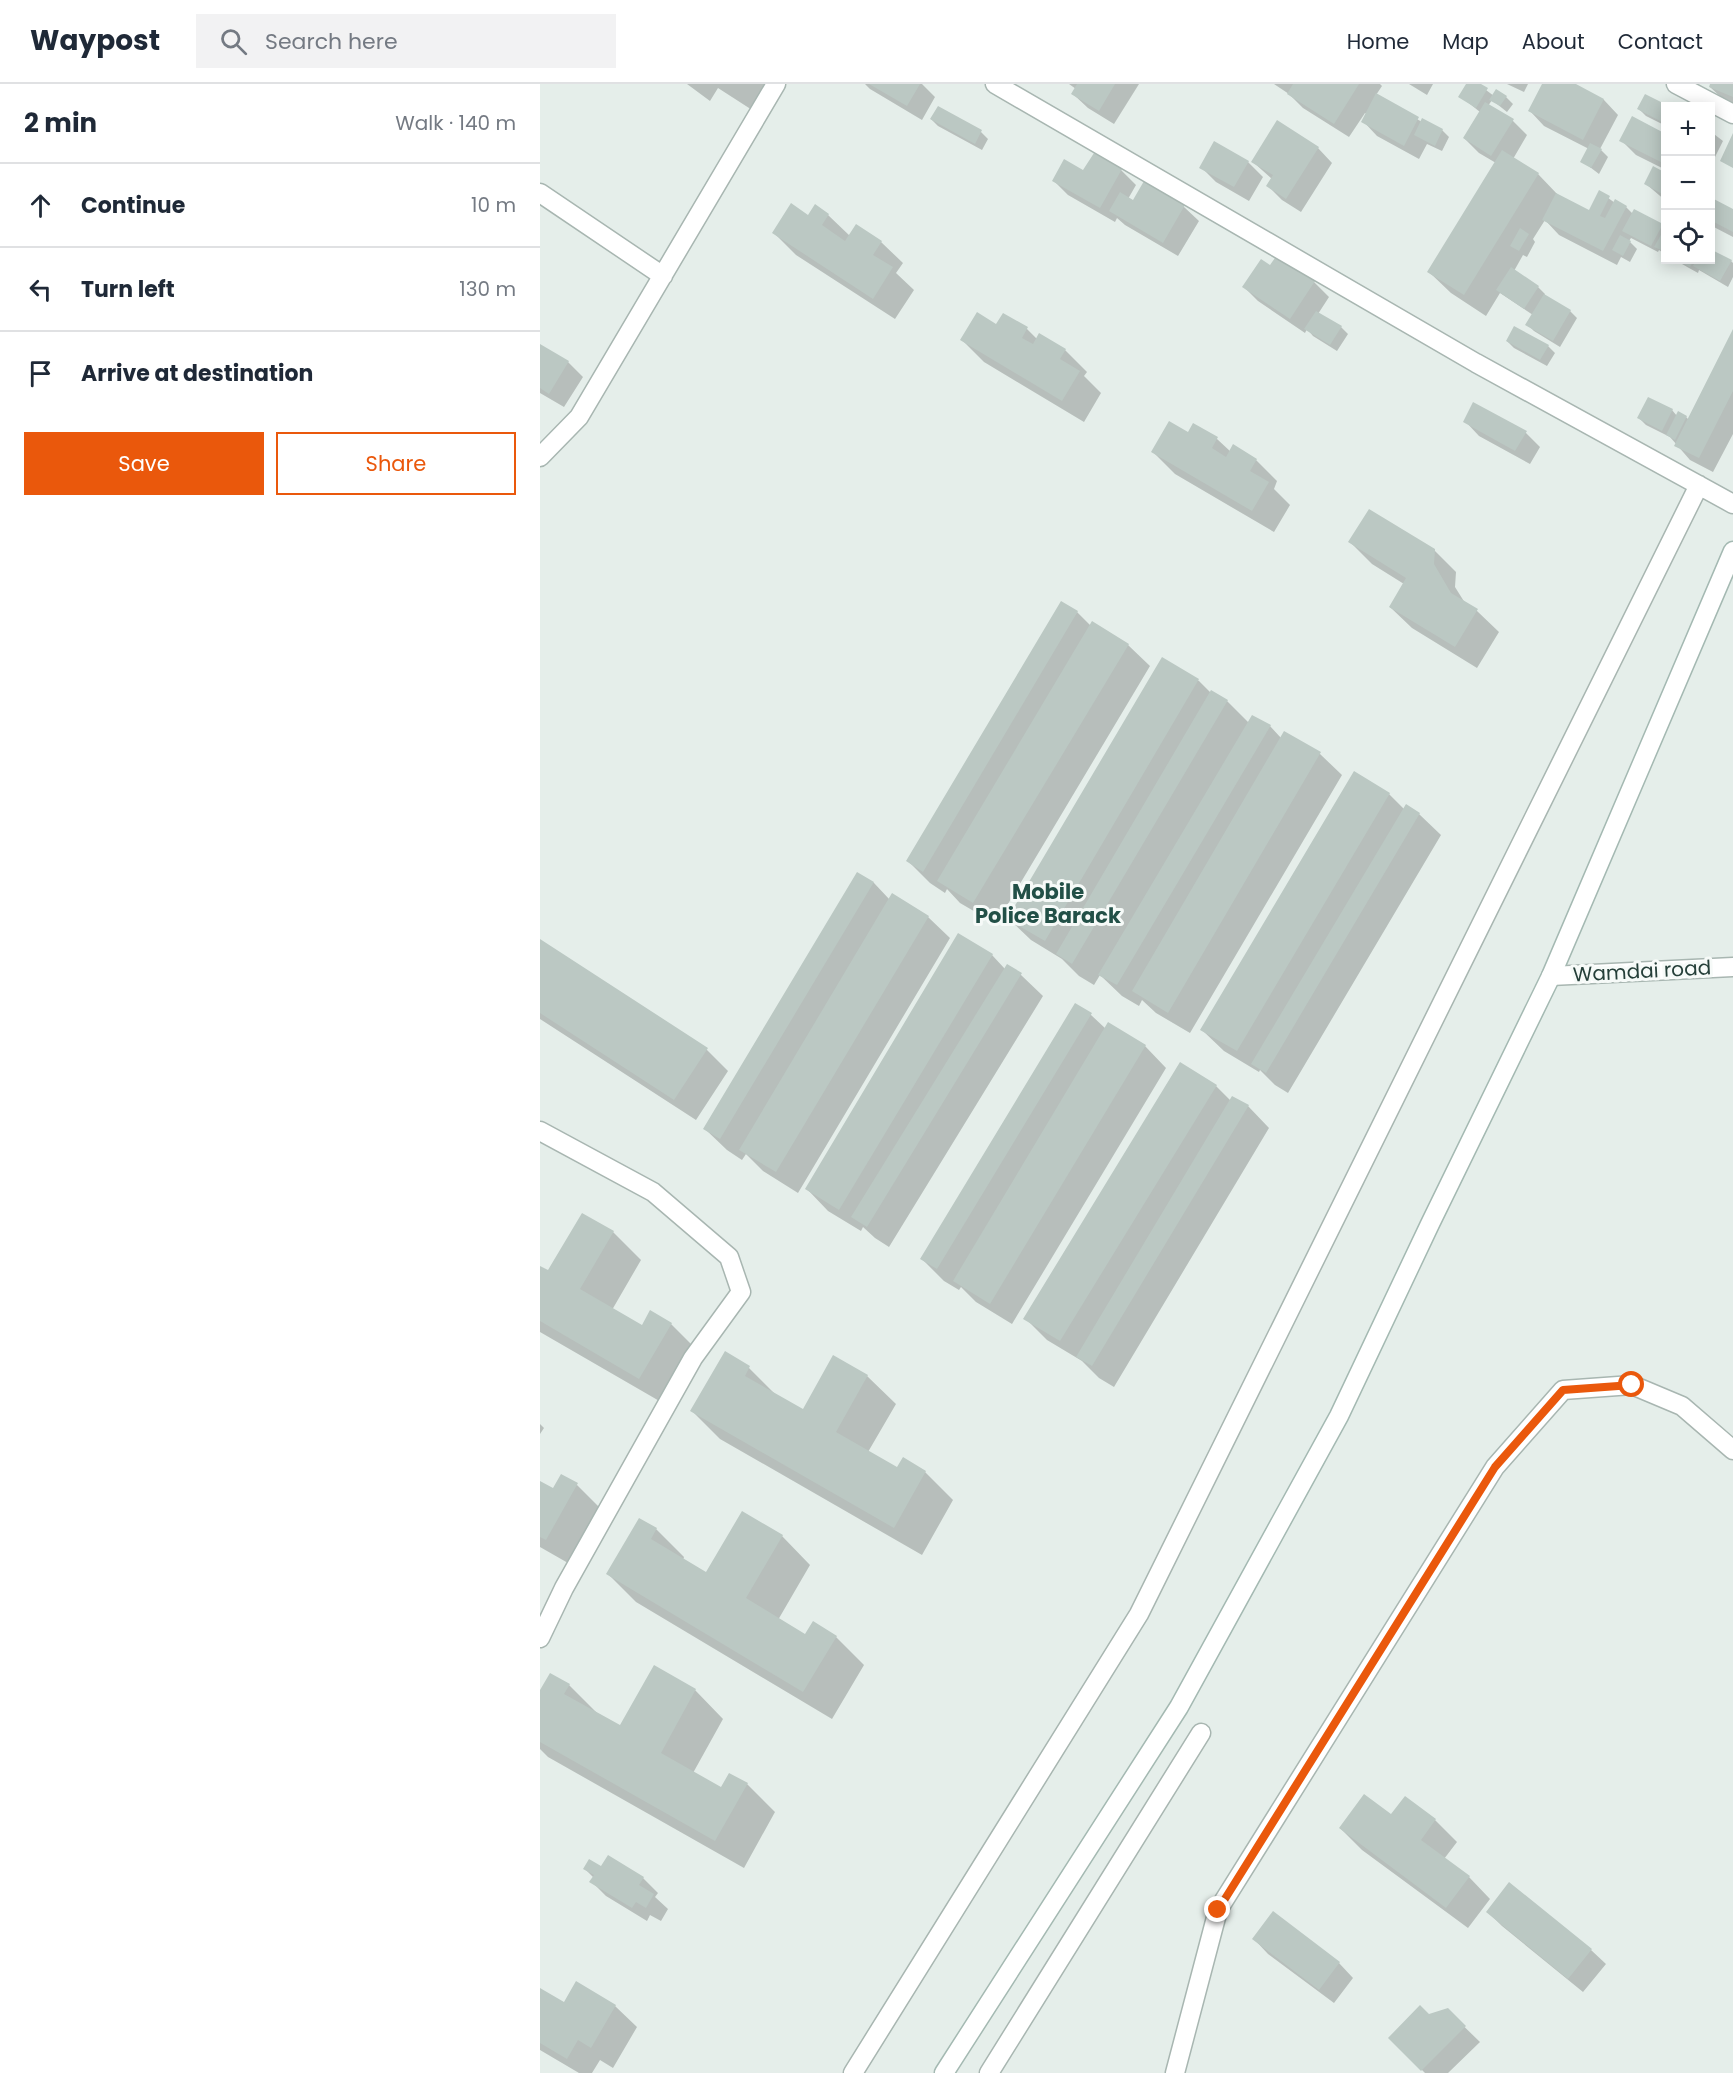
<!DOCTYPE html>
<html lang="en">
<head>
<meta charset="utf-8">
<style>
	:root { --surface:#fff; --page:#f2f2f3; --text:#1f2937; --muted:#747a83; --line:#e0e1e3; --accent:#ea580c }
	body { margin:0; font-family:Poppins,sans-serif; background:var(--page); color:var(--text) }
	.controls { position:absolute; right:18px; top:18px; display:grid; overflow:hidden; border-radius:0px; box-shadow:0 3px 15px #0003 }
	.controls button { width:54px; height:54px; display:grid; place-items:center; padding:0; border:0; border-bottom:2px solid var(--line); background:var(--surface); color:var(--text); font:30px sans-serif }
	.stop { position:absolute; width:18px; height:18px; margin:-14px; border:4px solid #ea580c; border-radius:50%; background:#fff }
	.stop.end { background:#ea580c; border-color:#fff; box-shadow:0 2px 6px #0008 }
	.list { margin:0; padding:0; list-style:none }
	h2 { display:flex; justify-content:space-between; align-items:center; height:78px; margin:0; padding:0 24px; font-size:26px }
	h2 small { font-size:20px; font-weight:400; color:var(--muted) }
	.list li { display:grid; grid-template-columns:39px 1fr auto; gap:18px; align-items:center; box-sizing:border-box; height:84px; padding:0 24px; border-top:2px solid var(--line) }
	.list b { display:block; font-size:22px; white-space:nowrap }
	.list em { font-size:20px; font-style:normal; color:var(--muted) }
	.actions { display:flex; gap:12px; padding:18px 24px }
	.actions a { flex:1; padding:14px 0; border:2px solid var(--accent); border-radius:0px; text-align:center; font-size:21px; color:var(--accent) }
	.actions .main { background:var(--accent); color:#fff }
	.icon { flex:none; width:33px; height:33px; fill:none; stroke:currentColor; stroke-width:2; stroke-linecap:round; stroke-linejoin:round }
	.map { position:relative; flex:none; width:1193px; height:1989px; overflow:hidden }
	header { display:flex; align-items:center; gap:36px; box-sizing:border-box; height:84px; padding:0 30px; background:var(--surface); border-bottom:2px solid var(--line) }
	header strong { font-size:28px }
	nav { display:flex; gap:33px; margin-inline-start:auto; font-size:21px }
	.search { width:420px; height:54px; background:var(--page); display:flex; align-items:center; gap:15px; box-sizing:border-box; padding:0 21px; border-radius:0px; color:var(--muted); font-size:22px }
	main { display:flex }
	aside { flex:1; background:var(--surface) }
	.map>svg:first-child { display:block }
	.shadow { fill:#0003 }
	.building { fill:#bbc8c3 }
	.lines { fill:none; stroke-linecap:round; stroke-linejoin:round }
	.street-casing { stroke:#a8b6b1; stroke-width:21 }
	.secondary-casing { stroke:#a4b9b2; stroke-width:21 }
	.street { stroke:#fff; stroke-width:18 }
	.secondary { stroke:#fff; stroke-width:18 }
	.route { stroke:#ea580c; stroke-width:8 }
	.labels { text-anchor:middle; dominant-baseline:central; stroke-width:6; stroke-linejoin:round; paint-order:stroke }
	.street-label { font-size:20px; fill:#253f39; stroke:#f6faf8 }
	.neighbourhood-label { font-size:21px; font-weight:bold; fill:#225047; stroke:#f6faf8 }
</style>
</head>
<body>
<header>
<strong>Waypost</strong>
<div class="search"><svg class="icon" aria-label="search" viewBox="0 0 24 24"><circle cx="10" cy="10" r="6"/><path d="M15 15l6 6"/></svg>Search here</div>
<nav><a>Home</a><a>Map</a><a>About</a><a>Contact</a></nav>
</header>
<main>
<aside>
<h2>2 min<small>Walk · 140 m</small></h2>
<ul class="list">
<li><svg class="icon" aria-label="ahead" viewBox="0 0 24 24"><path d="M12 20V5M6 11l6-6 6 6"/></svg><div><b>Continue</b></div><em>10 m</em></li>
<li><svg class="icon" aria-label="left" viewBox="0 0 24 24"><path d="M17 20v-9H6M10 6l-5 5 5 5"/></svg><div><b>Turn left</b></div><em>130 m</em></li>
<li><svg class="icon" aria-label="arrive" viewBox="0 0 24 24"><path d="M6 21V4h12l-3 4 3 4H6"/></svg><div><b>Arrive at destination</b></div></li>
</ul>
<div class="actions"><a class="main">Save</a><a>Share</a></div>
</aside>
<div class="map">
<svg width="1193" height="1989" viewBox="0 0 1193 1989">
	<rect width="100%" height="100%" fill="#e5eeea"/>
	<path class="shadow" d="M147 0H244L223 33 178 4 170 17Z
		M325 0H382L395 13 382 36 330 5Z
		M529 0H599L574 40 548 24 533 10 536 5Z
		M734 0H840L842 2 836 11 882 38 902 46 909 53 902 67 887 60 879 75 837 52 823 37 827 30 825 29 809 53 763 24 749 10Z
		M869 0H893L887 11Z
		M927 0H938L954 12 966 13 973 20 967 28 952 16 948 22 973 37 987 51 973 75 998 90 1019 112 1056 132 1060 108 1075 119 1086 123 1093 130 1122 141 1126 145V171L1119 166 1118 168 1091 154 1089 157 1097 165 1090 178 1081 173 1077 181 1019 151 1005 136 993 155 995 158 987 173 983 171 974 187 998 203 1005 210 1004 212 1030 227 1037 234 1020 263 994 247 987 240 993 231 960 209 946 232 911 209 889 188 956 79 939 69 924 54 940 28 920 12Z
		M967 0H988L984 8Z
		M1004 0H1033L1064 16 1078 31 1060 65 1068 73 1059 90 1042 77 1049 65 1004 42 990 27Z
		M1172 0H1193V20L1185 17 1170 3Z
		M1106 12 1126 22V42L1106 32 1099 25Z
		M398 24 441 48 448 55 442 66 398 42 391 35Z
		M1170 47 1183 57 1175 73 1170 70Z
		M1126 52V86L1096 71 1081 56Z
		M778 64 792 79 761 128 742 116 728 102 732 95 713 78Z
		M554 71 581 86 596 101 588 115 594 118 604 100 644 123 659 137 638 172 585 141 577 134 575 138 528 111 514 97 544 88Z
		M708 78 723 93 709 117 676 98 661 83Z
		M1126 91V117L1106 100Z
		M1170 115 1193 127V153L1170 141Z
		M288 131 310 152 341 158 363 179 356 189 374 206 355 235 256 171 234 149 268 133Z
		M737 173 774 198 789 213 778 230 801 243 808 250 797 267 773 252 767 245 765 249 718 217 704 203 731 183Z
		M1135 176 1191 177 1193 179V193L1188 203 1159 186 1158 189 1149 184Z
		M457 242 487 245 497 255 525 266 547 288 544 292 561 309 544 338 444 278 422 256Z
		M1193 249V350L1173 388 1150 376 1130 353 1106 341 1099 334 1132 326 1137 332 1146 333 1149 336Z
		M967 257 1008 262 1015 269 1007 282 974 264Z
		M0 261 28 278 43 293 24 323 0 309Z
		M925 337 986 349 1000 363 990 380 939 352Z
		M654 341 677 355 691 368 716 376 737 397 734 405 750 421 734 448 635 390 613 368 649 350Z
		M810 458 894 466 916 488 915 503 925 519 937 527 959 548 937 584 872 544 850 523 864 500 832 480Z
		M537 528 551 542 588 561 610 582 456 840 420 819 407 805 405 809 390 799 368 777Z
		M623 575 659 597 671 609 687 617 709 639 730 642 741 654 780 670 802 691 650 949 616 929 602 916 599 922 582 912 560 891 554 901 539 892 522 875 491 856 469 835Z
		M849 710 864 725 879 730 901 751 748 1009 735 1001 720 986 719 988 684 967 662 946Z
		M318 790 334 799 350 816 388 833 410 854 258 1109 223 1087 206 1070 202 1076 187 1066 165 1045Z
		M0 857 167 966 188 987 156 1036 0 935Z
		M452 871 465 885 467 882 481 891 503 912 349 1163 335 1154 323 1143 321 1147 288 1127 267 1105Z
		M536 921 551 931 566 945 605 962 626 984 472 1240 436 1218 421 1203 419 1206 404 1197 382 1175Z
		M676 1002 691 1017 708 1022 729 1044 574 1303 559 1294 542 1277 507 1256 485 1234Z
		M73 1148 101 1176 72 1226 103 1243 131 1240 159 1268 128 1322 0 1248V1183L9 1189Z
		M185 1269 209 1284 237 1312 263 1327 294 1273 327 1292 356 1320 328 1368 358 1385 385 1388 413 1416 382 1471 180 1355 152 1327Z
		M0 1340 4 1344 0 1350Z
		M0 1399 13 1406 37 1401 65 1429 35 1483 0 1463Z
		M203 1429 242 1452 270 1481 238 1536 265 1552 296 1553 324 1581 292 1635 96 1518 68 1490 100 1436 116 1445 144 1473 143 1476 167 1490Z
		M29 1601 57 1629 80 1644 155 1606 183 1635 153 1689 181 1705 207 1700 235 1728 204 1784 8 1673 0 1665V1609Z
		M865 1714 895 1736 917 1758 904 1775 929 1793 950 1815 928 1844 822 1766 800 1744 851 1732Z
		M62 1784 103 1794 118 1809 115 1813 128 1825 121 1837 110 1831 107 1837 66 1812 51 1797 54 1794 45 1785Z
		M948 1828 1051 1866 1066 1880 1043 1908 962 1842Z
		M714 1855 799 1879 813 1894 794 1919 728 1870Z
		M0 1906 24 1921 75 1922 97 1943 73 1984 60 1976 52 1989H39L0 1966Z
		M907 1926 940 1958 908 1989H885L850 1954 889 1931Z"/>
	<path class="building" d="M329 0H380L367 22Z
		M537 0H575L559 27 531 10Z
		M753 0H819L794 40 747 10Z
		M926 0H941L948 4 936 24 918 13Z
		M1002 0H1036L1064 15 1043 56 988 27Z
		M1170 0H1193V13L1169 3Z
		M956 5 967 12 960 22 949 16Z
		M836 9 879 33 864 62 821 38Z
		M1105 10 1129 22H1126V40L1097 25Z
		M945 18 974 35 951 72 923 54Z
		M398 22 442 46 435 60 390 35Z
		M1092 32 1126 50V74L1123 79 1079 57Z
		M882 34 903 45 895 62 874 51Z
		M737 36 779 63 746 115 726 102 733 91 711 78Z
		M1193 49V84L1180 77Z
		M674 57 709 77 694 103 659 84Z
		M1050 59 1062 65 1051 84 1040 78Z
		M962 66 999 89 924 211 887 188Z
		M554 69 582 85 560 124 512 97 524 75 543 86Z
		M1113 82 1126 89V112L1104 100Z
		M604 97 645 121 623 159 569 127 580 108 593 116Z
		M1059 106 1070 112 1060 132 1065 134 1075 115 1087 122 1063 167 1002 136 1016 109 1049 126Z
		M1170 113 1193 125V148L1170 136Z
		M251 119 268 131 275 120 289 130 282 141 305 157 316 140 342 157 333 171 353 183 333 215 232 149Z
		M1094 125 1123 140 1111 162 1082 147Z
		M1126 142V168L1114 163Z
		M980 144 989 150 979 167 970 162Z
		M1080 151 1091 157 1083 172 1072 166Z
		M1170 165 1192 176 1180 197 1153 182 1156 176H1170Z
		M737 171 775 197 750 235 702 203 721 175 730 181Z
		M1141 176H1154L1150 183 1140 178Z
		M971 183 999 202 984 225 956 206Z
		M1004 210 1031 226 1013 257 985 241Z
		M776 227 802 242 790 261 764 245Z
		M437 228 456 240 463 229 488 243 482 254 493 260 499 249 526 265 520 275 540 287 522 317 420 256Z
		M974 242 1009 261 1000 276 966 257Z
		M1193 245V307L1159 374 1134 362Z
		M0 260 29 277 9 310 0 304Z
		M1108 313 1133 325 1122 347 1097 334Z
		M933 318 987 347 975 367 923 338Z
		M1138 327 1147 332 1135 356 1126 351Z
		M629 337 648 348 653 339 678 353 672 364 686 373 693 360 717 375 710 387 729 398 712 427 611 368Z
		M829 425 895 465 894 480 911 509 938 525 915 563 849 523 866 494 808 458Z
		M521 517 538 527 383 788 366 777Z
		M552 537 589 560 433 819 397 797Z
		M622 573 659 595 505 857 467 835Z
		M671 606 688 616 532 880 516 870Z
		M712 631 731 641 577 901 558 891Z
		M744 647 781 668 628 929 592 907Z
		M814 687 850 709 697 967 660 946Z
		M866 720 880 729 726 989 711 980Z
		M317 788 334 798 180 1055 163 1045Z
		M352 809 389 832 236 1088 199 1066Z
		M418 849 453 870 299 1126 265 1105Z
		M0 855 168 964 134 1016 0 929Z
		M467 880 482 889 327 1143 311 1133Z
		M535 919 552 929 397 1185 380 1175Z
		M568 938 606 961 450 1220 413 1197Z
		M640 978 677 1001 520 1257 483 1235Z
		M692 1012 709 1021 552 1282 536 1273Z
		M42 1129 74 1147 40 1205 102 1241 110 1226 132 1239 99 1295 0 1237V1182L8 1186Z
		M185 1267 210 1282 205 1292 263 1325 293 1271 328 1291 296 1348 357 1383 363 1373 386 1387 354 1444 150 1327Z
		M21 1390 38 1399 6 1456 0 1453V1397L13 1404Z
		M202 1427 243 1451 206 1514 265 1550 273 1537 297 1552 263 1608 66 1490 99 1434 117 1444 111 1455 166 1488Z
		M114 1581 156 1605 121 1669 181 1703 189 1689 208 1699 175 1757 0 1658V1606L10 1589 30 1600 24 1610 80 1641Z
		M824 1710 851 1730 865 1712 896 1735 881 1756 930 1792 906 1824 799 1744Z
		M68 1771 104 1793 99 1801 114 1810 106 1824 96 1818 92 1824 49 1798 54 1791 43 1785 49 1775 61 1782Z
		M969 1798 1052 1865 1028 1895 946 1828Z
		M733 1827 800 1878 779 1906 712 1855Z
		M36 1897 76 1921 51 1964 38 1956 27 1975 0 1959V1904L24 1918Z
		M880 1921 889 1930 908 1924 926 1942 881 1987 848 1954Z"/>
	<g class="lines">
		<defs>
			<path id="street" d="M455 0 936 279 1193 420
				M1136 0 1193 30
				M0 109 123 192
				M0 373 39 333 236 0
				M1011 892 1193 883
				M0 1047 113 1108 189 1173 201 1208 153 1274 24 1504 0 1554
				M313 1989 599 1530 1159 401
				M449 1989 661 1649
				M635 1989 678 1826 955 1383 1023 1306 1092 1301 1142 1322 1193 1366"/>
			<path id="secondary" d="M404 1989 639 1623 799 1332 890 1140 1011 892 1193 467"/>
		</defs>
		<use href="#street" class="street-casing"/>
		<use href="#secondary" class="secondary-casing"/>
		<use href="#street" class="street"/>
		<use href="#secondary" class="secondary"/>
	</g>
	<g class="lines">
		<path class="route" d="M678 1826 955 1383 1023 1306 1092 1301"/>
	</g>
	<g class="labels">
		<g class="street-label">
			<text transform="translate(1102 887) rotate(-3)">Wamdai road</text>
		</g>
		<g class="neighbourhood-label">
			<text x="508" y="807">Mobile<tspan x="508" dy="24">Police Barack</tspan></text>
		</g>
	</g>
</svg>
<div class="controls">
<button>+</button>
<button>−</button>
<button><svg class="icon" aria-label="locate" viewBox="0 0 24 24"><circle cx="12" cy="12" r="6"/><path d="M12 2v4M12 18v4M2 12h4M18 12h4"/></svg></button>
</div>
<div class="stop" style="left:1092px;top:1301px"></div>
<div class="stop end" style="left:678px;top:1826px"></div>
</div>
</main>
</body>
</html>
